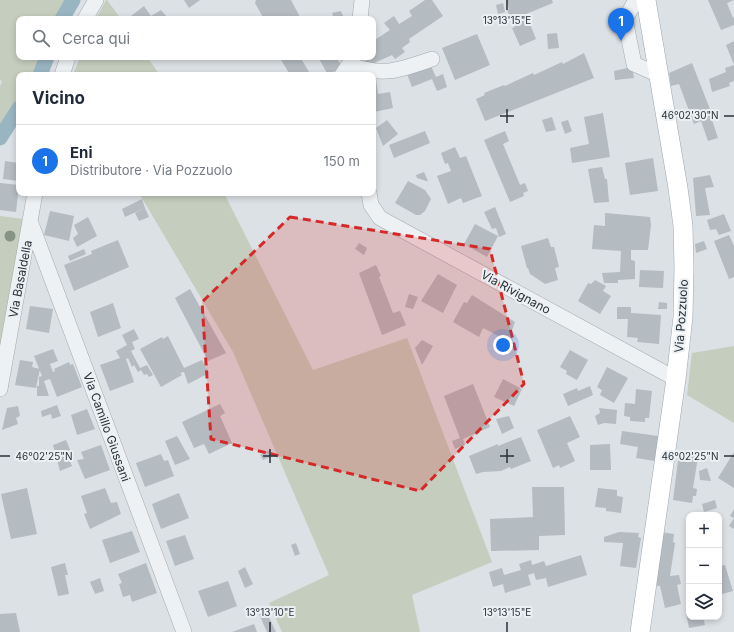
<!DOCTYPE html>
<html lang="it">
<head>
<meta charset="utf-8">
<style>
	:root { --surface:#fff; --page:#f2f2f3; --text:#1f2937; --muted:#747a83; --line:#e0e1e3; --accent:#1a73e8 }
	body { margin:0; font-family:Inter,sans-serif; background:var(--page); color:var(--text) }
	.controls { position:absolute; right:12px; bottom:12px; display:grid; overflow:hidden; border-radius:8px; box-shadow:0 2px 6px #0003 }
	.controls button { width:36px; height:36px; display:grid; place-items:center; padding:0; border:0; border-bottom:1px solid var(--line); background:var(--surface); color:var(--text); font:20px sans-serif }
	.you { position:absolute; left:503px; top:345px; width:14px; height:14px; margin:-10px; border:3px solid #fff; border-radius:50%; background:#1a73e8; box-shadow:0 0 0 6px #1a73e833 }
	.badge { display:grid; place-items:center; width:26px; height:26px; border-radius:50%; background:var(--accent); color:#fff; font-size:13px; font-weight:700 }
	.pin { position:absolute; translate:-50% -33px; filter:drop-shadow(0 1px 2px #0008) }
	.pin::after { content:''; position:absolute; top:21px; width:14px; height:12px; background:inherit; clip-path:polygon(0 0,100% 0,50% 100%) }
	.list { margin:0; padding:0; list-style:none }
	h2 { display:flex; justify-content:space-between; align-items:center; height:52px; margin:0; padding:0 16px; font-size:17px }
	h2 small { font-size:13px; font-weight:400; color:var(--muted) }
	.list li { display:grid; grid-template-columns:26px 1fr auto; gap:12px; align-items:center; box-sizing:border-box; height:72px; padding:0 16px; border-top:1px solid var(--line) }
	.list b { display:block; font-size:15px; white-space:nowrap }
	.list p { margin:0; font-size:13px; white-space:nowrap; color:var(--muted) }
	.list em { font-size:13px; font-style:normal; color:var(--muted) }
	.icon { flex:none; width:22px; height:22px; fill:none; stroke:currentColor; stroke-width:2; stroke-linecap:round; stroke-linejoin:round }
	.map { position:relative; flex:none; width:734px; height:632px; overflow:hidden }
	.search { position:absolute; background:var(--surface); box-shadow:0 2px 6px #0003; left:16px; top:16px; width:360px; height:44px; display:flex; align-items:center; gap:10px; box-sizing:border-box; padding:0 14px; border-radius:8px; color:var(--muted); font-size:15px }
	.panel { position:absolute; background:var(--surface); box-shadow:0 2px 6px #0003; left:16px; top:72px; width:360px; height:124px; border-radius:8px }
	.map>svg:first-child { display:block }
	.green { fill:#c5cebe }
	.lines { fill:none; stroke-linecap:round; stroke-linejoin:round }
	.canal { stroke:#9ab5c2; stroke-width:15 }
	.building { fill:#b4bbc1 }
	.minor-casing { stroke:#a2a9ae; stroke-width:16 }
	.major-casing { stroke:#9da8af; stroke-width:20 }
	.minor { stroke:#eef1f4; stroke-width:15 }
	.major { stroke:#fff; stroke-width:19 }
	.tree { fill:#879385 }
	.marked { fill:#d62828; fill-opacity:0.2; stroke:#d62828; stroke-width:3; stroke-dasharray:8 5; stroke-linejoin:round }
	.ticks { fill:none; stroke:#283139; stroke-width:1.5 }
	.labels { text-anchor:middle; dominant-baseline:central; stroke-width:4; stroke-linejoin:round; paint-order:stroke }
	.street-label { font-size:12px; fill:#283139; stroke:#ebf0f3 }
	.ticks-label { font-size:10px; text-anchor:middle; fill:#283139; stroke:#ebf0f3; stroke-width:4; stroke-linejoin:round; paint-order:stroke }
</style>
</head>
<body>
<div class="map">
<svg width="734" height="632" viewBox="0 0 734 632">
	<rect width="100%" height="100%" fill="#dce1e5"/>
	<path class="green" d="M0 0H68L56 19H19V57H41L34 75H19V100L0 129V86L2 81 0 80Z
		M106 0H107L121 19H96Z
		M80 57H147L160 75H73Z
		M139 193H224L313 370 407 338 492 562 412 595 420 632H282L269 603 329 575 233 352Z
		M0 216 23 219 0 347Z
		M734 346V423L687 395 692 353Z"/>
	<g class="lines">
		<path class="canal" d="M62 19 73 0
			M40 75 47 57
			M0 138 19 108"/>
	</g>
	<path class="building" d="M184 0H200L189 8Z
		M256 0H291L300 17 296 19H264L255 3Z
		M425 0H432L443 16 409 39 410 42 402 48 405 52 395 59 392 55 368 66 364 57H373V41L390 30 384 23 394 16 399 24 412 16 409 11Z
		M506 0H552L553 3 526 14 536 39 520 46 512 28 515 27 507 10 509 9Z
		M708 0H734L727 3 733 18 734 17V25L721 30Z
		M503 3 505 12 498 14 496 5Z
		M144 6 151 16 161 10 168 18 127 19Z
		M341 11 344 18 334 19 332 13Z
		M557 33 559 48 548 49 547 34Z
		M477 34 490 65 455 80 442 48Z
		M734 41V81L729 83 730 86 712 92 709 79 726 72 725 68 734 65 726 45Z
		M584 53 594 78 485 121 476 99 485 95 484 93 504 85 505 86 533 73 534 75 562 62 563 64Z
		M281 57H300L311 75H290L280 58Z
		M318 57H336L342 67 328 75Z
		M692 63 713 117H711L718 138 708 141 701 121 694 124 679 84 671 86 669 73Z
		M430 64 436 77 443 74 447 87 437 91 432 79 412 87 407 74Z
		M632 67 634 78 615 80 614 71Z
		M373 79H376L378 94 390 92 393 108 374 112Z
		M603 113 610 157 572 163 570 148 589 144 584 117Z
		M552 117 556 130 546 132 542 120Z
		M387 120 398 134 383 146 376 128Z
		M568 120 572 131 565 134 561 122Z
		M425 131 430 143 394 158 389 145Z
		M505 131 509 141 503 144 520 185 525 183 528 191 523 193 524 196 510 202 484 140Z
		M455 147 460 158 466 156 482 196 463 203 461 198 448 204 437 176 451 171 448 163 445 164 441 153Z
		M653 158 658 191 630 195 625 163Z
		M5 161 19 163V181L3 179Z
		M602 167 605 179H607L609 202 594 203 588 169Z
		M424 172 428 181H426L417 178 416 175Z
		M710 175 714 187 705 188 710 215 696 216 693 178Z
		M408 181 425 190 431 199 425 211 420 215H416L395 203Z
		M0 183 19 185 16 212 0 210Z
		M142 199 145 208 125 217 122 209Z
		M495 207 506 234 499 237 496 228 492 229 484 212Z
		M145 208 149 217 139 221 135 213Z
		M50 211 74 216 69 241 44 235Z
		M605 213 650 217 651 225 648 250H631V260L635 261V279L618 280V283H604L602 273 620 272 621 251 592 249 594 225 605 226Z
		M724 214 731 231 719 235 716 229 710 230 707 220Z
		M88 217 97 236 77 247 73 238 78 234 74 225Z
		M475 224 498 236 487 257 464 244Z
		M729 235 734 246V277L729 279 714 241Z
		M548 238 551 247H554L559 267 555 268 558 280 545 284 530 274 528 268H527L521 246Z
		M118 240 129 267 74 291 64 265 92 254 91 251Z
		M704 241 707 249 696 253 695 244Z
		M359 243 367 248 364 255 355 249Z
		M84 249 86 254 70 261 68 256Z
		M376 265 381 276 379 277 393 313 400 311 406 325 382 335 359 273Z
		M640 270 664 271 663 288 639 287Z
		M438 274 457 285 443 313 421 301Z
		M595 280 606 286 603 291 611 296 600 314 578 301 588 283 591 284Z
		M190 289 226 353 208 361 175 298Z
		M409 294 418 297 413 309 405 307Z
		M472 295 515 322 508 341 483 328 479 337 453 322 464 302 467 303Z
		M659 302 667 303V309H658Z
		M113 303 121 328 98 337 90 312Z
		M30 306 53 309 49 333 26 329Z
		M617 307H631V313L661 315 659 344 637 342 638 338 627 337 628 319H617Z
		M134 329 139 339 132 342 135 349 131 351 140 368 147 365 153 375 149 377 147 374 144 375 141 370 138 372 134 365 132 367 128 358 126 359 134 382 110 391 100 365 120 358 116 351 127 345 122 335Z
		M168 336 184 368 202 360 209 373 188 384 184 372 180 373 182 375 161 387 140 349 162 337 163 339Z
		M422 340 433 346 422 365 415 348Z
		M53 349 58 361 50 364 53 372 55 371 54 369 69 362 70 365 73 364 82 387 57 397 50 379 44 381 49 396H37V386H39V377L42 376 34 356Z
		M570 350 588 360 577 380 566 374 567 371 560 367Z
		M20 360 33 362 32 367 40 369 36 388 15 385Z
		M607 367 628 378 614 403 600 395 602 390 597 387Z
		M503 379 522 389 514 406 494 397Z
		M473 384 490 427 463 439 465 445 455 449 452 441 460 438 444 396Z
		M590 386 593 395 568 406 563 394 577 388 578 391Z
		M636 389 652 391 649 418H645V422L630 421V417L624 416 625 403 635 404Z
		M220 404 225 413 220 416 232 443 209 454 204 444 194 448 182 422Z
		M57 405 61 416 52 419 51 414 42 417 41 411Z
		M18 406 20 416 16 418 18 424 2 430 7 408Z
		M599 408 617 410 616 424 604 423 598 425 595 416 600 413Z
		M87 409 95 429 77 435 71 415Z
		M509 416 514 428 502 434 496 419Z
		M570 416 580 437 567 443 575 461 560 468 559 465 553 468 537 430Z
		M622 431 658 436 655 461 636 458 638 447 620 444Z
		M177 436 190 459 175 465 165 441Z
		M521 437 531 461 511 469 510 467 501 471 483 472 476 474 469 456 498 444V446Z
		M66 440 73 457 69 459 72 466 60 471 53 445Z
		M610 444 611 470H590V445Z
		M101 445 110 470 85 479 77 460 84 459 81 452Z
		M270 450 272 456 263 460 260 455Z
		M734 452V488L718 478Z
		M679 453 698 457 693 488 697 489 696 496H693L692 503 673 500Z
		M161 454 164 461 168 460 174 476 145 487 136 463Z
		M707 468 711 481 700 480 699 471Z
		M532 487H564L565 535 539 536V550L491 551 490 519 533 517Z
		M27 488 37 534 11 539 1 494Z
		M105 488 111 503 117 502 121 514 90 529 84 514 87 513 81 496Z
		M598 488 617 490V496L623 497 621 513 606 511V508L595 507Z
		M179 493 189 518 161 529 152 504Z
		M715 500 717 508 704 512 702 504Z
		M734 509V529L729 526 734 518 730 516Z
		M132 531 140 552 110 563 102 540Z
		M619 532 639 533 638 537 641 538 636 568 620 566 623 543 604 542V537Z
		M661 532 674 534 673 542 675 543 670 576 679 575 681 584 677 585 681 604 665 608 660 586 653 585Z
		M185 535 194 559 175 566 166 541Z
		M296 543 300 554 295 556 291 545Z
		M581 555 587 575 548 587 546 578 536 580 534 573 528 575 531 585 505 593 503 584 493 587 489 572 502 568 504 575 521 570 519 564 531 560 532 565 544 561 546 566Z
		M65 563 68 575H65L69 594 58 596 51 567Z
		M146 563 157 593 132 602 130 595 123 597 119 584 122 583 118 574Z
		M725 565 733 591 719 595V566Z
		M245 567 253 584 245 588 238 571Z
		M100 578 104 591 95 594 90 582Z
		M228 581 237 606 208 617 198 591Z
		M266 611 276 632H267L259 614Z
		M689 612V617H703L705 625 689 628 686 613Z
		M16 613 20 632H0V614Z
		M254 624 257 632H232Z"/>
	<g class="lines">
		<defs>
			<path id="minor" d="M636 0 625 19 634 64 659 75
				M85 19 96 0
				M360 19 362 0
				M350 65C384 77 400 70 432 59
				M62 75 68 57
				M342 75 354 57
				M369 193 371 205 380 218 676 379
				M30 221 184 632
				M0 389 35 193"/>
			<path id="major" d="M640 632 676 379 683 317 684 267 683 226 678 188 646 0"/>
		</defs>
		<use href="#minor" class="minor-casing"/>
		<use href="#major" class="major-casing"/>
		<use href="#minor" class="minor"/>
		<use href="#major" class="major"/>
	</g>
	<circle class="tree" cx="10" cy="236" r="5.5"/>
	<path class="marked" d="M290 217 490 249 524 384 420 491 211 439 202 302Z"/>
	<path class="ticks" d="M507 0V10M507 109V123M500 116H514M724 116H734M270 449V463M507 449V463M0 456H10M263 456H277M500 456H514M724 456H734M270 622V632M507 622V632"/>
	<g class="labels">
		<g class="street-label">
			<text transform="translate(20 279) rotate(-79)">Via Basaldella</text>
			<text transform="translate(516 292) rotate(29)">Via Rivignano</text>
			<text transform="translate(681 316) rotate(-86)">Via Pozzuolo</text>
			<text transform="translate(107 427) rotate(70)">Via Camillo Giussani</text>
		</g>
	</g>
	<g class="ticks-label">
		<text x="507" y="24">13°13'15"E</text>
		<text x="690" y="119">46°02'30"N</text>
		<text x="44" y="460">46°02'25"N</text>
		<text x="690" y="460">46°02'25"N</text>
		<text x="270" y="616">13°13'10"E</text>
		<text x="507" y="616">13°13'15"E</text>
	</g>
</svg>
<div class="controls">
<button>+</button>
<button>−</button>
<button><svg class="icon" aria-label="layers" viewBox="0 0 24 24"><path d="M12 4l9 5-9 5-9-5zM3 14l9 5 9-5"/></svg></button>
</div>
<div class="you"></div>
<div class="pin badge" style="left:621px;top:41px">1</div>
<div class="search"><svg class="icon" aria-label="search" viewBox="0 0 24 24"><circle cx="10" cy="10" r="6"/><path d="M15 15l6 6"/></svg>Cerca qui</div>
<section class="panel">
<h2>Vicino<small></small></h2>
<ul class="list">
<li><span class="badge">1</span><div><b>Eni</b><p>Distributore · Via Pozzuolo</p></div><em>150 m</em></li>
</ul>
</section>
</div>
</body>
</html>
